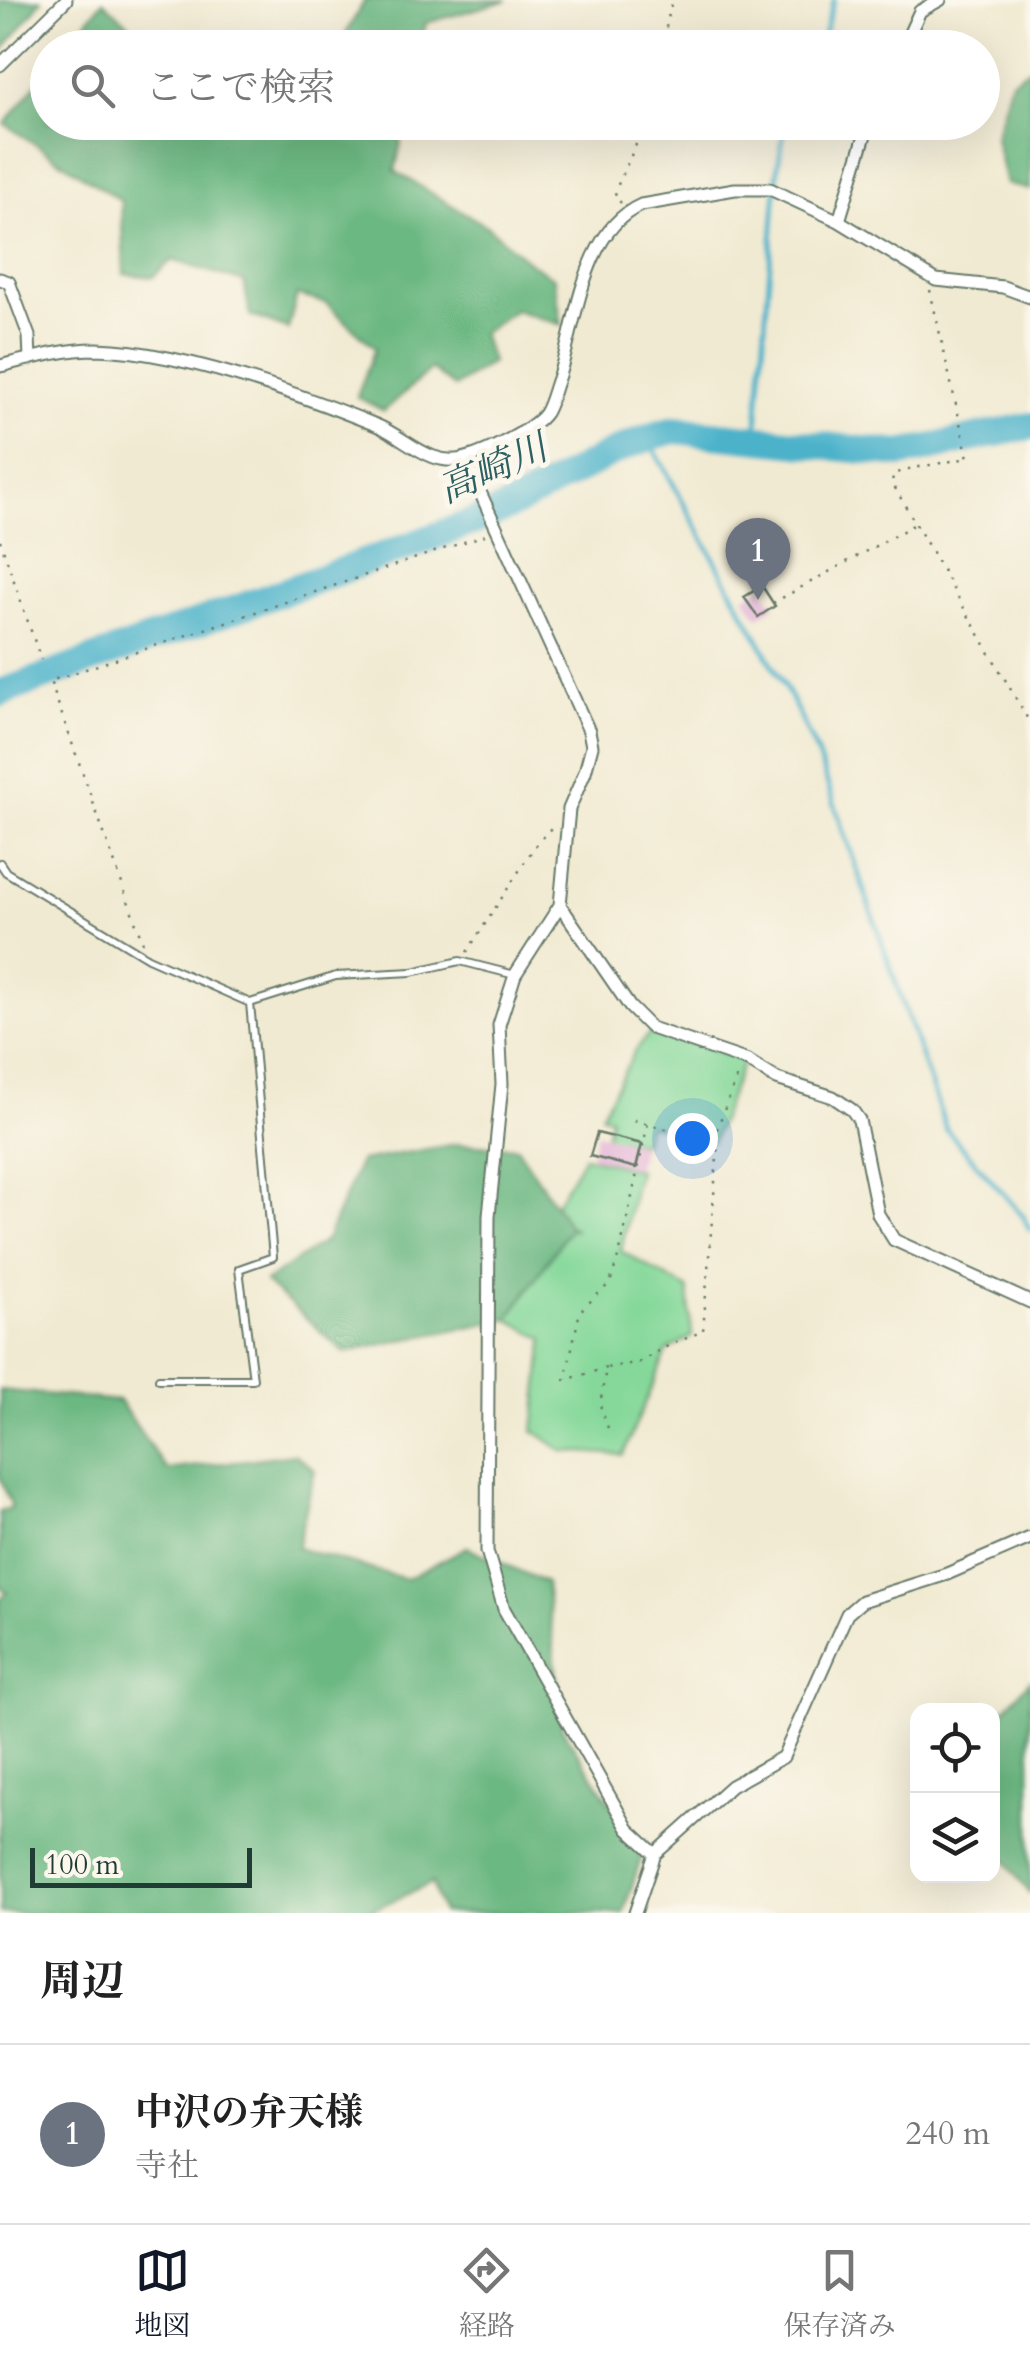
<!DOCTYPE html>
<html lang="ja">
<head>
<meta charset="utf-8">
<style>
	:root { --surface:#fff; --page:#f2f2f2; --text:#222; --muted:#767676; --line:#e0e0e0; --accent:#111827 }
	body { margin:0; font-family:Cardo,"Noto Serif JP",serif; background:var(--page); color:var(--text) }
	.controls { position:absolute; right:30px; bottom:30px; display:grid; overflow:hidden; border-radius:20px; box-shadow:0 10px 40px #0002 }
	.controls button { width:90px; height:90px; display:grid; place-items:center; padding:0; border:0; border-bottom:2px solid var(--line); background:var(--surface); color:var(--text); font:50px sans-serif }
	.scale { position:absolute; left:30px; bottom:25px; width:222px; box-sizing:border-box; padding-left:10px; border:5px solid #1f3d34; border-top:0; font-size:28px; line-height:35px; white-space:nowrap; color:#1f3d34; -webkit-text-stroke:8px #fbf7ec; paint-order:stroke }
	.you { position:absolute; left:692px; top:1138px; width:35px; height:35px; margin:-25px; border:8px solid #fff; border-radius:50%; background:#1a73e8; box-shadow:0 0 0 15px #1a73e833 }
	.badge { display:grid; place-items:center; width:65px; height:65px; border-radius:50%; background:var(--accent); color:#fff; font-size:32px; font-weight:700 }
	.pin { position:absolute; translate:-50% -82px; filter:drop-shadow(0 2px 5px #0008) }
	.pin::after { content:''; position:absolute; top:52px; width:35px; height:30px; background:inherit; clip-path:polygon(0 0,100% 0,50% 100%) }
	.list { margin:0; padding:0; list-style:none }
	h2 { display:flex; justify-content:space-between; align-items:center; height:130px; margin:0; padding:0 40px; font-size:42px }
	h2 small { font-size:32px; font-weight:400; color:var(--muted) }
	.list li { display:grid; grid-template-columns:65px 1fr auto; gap:30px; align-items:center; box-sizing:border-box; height:180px; padding:0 40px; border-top:2px solid var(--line) }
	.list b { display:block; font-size:38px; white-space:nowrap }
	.list p { margin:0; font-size:32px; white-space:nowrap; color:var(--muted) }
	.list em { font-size:32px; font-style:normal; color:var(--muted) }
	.icon { flex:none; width:55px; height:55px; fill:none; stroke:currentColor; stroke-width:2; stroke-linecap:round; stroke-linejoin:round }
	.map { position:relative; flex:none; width:1030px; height:1913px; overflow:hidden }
	.search { position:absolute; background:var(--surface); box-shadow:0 10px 40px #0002; left:30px; right:30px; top:30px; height:110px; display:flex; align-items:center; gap:25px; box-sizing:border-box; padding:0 35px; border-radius:55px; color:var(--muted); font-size:38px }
	.sheet { height:310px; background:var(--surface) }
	nav { display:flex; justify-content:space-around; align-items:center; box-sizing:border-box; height:140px; border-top:2px solid var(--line); background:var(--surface); font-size:28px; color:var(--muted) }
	nav a { display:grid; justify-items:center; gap:5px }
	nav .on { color:var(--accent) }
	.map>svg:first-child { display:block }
	.green { fill:#85d89a; stroke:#528a67; stroke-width:2.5 }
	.forest { fill:#6cb882; stroke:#467a5b; stroke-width:2.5 }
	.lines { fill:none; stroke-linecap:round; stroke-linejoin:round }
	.stream { stroke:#4bb2ca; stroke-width:5 }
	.river { stroke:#4bb2ca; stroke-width:28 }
	.building { fill:#e3b1d6 }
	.service-casing { stroke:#687a6b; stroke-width:10 }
	.minor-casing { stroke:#687a6b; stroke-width:15 }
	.path { stroke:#687a6b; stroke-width:2.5; stroke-dasharray:2.5 8; stroke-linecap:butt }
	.service { stroke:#fff; stroke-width:6 }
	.minor { stroke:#fff; stroke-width:11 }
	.labels { text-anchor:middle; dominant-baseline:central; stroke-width:10; stroke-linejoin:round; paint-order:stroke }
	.water-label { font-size:38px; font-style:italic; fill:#2c6061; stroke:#fbf7ec }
</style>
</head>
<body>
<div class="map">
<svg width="1030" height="1913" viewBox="0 0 1030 1913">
	<rect width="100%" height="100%" fill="#fbf7ec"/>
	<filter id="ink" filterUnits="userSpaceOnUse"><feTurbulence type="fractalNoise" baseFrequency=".01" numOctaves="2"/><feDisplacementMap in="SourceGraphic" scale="20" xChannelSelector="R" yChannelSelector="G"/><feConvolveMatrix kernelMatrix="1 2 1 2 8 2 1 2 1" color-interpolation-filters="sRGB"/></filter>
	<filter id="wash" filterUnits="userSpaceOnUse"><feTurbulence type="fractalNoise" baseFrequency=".0048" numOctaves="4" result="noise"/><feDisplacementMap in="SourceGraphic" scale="40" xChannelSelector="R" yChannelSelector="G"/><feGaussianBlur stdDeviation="2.25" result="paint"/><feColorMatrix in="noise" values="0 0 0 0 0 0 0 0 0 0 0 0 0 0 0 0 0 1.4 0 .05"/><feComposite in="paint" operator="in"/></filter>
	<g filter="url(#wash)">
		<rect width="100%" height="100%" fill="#f1ead2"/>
		<path class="green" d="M651 1031 744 1059 712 1142 648 1124 642 1143 606 1137 610 1117 601 1115 635 1051Z
			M584 1156 638 1170 621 1251 688 1289 692 1336 667 1351 623 1455 563 1451 534 1431 544 1339 508 1319 570 1228 576 1230 568 1225 555 1205Z"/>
		<path class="forest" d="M0 0H42L0 54Z
			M365 0H508L426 23 420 47H338Z
			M103 1 154 47H66Z
			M1030 68V190L1006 184 995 137 1011 81Z
			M47 70 48 122 405 123 395 171 488 227 529 262 554 278 562 325 515 310 481 334 492 362 454 387 431 369 384 411 357 397 375 348 326 303 297 295 288 329 250 315 244 282 172 260 153 277 124 274 121 201 5 124Z
			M456 1144 517 1147 570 1228 508 1319 344 1352 265 1282 326 1240 360 1161Z
			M0 1390 119 1401 167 1470 294 1454 315 1470 297 1548 406 1579 467 1547 546 1583 563 1730 643 1853 623 1913H442L432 1883 365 1913H0V1599L7 1592 0 1586V1512L12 1507 0 1477Z
			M1030 1680V1894L993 1845 992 1724Z"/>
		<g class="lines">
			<path class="stream" d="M820 48 834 0
				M648 438 794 704 817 753 946 1129 1023 1216 1030 1230
				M756 438 778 165 786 122"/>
			<path class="river" d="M0 693C163 634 327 578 488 516 552 491 608 445 675 430L901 454 1030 426"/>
		</g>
		<g id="blocks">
			<path class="building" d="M762 586 775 606 758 617 744 597Z
				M597 1133 642 1144 636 1168 590 1156Z"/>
		</g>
	</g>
	<g filter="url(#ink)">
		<use href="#blocks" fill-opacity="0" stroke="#687a6b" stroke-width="2.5"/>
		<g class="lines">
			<defs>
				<path id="service" d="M0 863 6 872 148 958 250 1003 336 976 412 972 460 961 515 975
					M159 1379H253L239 1269 273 1257 250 1003"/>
				<path id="minor" d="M903 48 920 11 940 0
					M0 65 66 0
					M839 221 869 122
					M0 279 9 282 29 336 30 359
					M0 366C32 358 64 349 97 349 180 351 299 394 376 425 406 437 431 469 466 458 486 453 534 429 545 413 550 405 553 393 556 384 577 328 580 232 641 205L735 189H770L839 221 936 280 1003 287 1030 297
					M465 459 589 731 592 746 585 772 569 809 560 905 515 975 499 1025 502 1084 489 1216 487 1551 504 1609 628 1829 655 1854
					M560 905 630 1007 651 1028 748 1061 777 1079 833 1097 852 1110 859 1120 878 1214 894 1240 1030 1302
					M635 1913 655 1854 731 1786 783 1757 847 1614 862 1601 947 1574 1030 1538"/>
			</defs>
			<use href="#service" class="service-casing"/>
			<use href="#minor" class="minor-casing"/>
			<path class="path" d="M669 48 665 32 672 0
				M621 203 615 196 616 189 646 122
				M930 290 968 458 903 470 892 477 895 488 1030 723
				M0 540 41 660
				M773 603 915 524
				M143 943 50 681 485 535
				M467 952 537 843 553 826
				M634 1120 712 1142 738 1074
				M606 1368 565 1380 580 1311 610 1283 620 1251 648 1123
				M608 1428 600 1405 606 1368 641 1362 661 1349 703 1331 718 1145 712 1142"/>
			<use href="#service" class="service"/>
			<use href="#minor" class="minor"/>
		</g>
	</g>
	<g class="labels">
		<g class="water-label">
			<text transform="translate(493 469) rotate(-24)">高崎川</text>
		</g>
	</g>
</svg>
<div class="controls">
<button><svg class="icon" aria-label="locate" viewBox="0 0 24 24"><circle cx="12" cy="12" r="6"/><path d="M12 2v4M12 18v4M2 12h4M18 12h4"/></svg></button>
<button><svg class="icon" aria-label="layers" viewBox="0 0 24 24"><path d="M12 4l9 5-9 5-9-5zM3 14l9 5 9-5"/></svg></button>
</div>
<div class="scale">100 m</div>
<div class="you"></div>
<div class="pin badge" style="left:758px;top:600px;background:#6b7280">1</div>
<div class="search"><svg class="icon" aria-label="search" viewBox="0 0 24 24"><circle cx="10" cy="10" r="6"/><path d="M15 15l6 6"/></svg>ここで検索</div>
</div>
<section class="sheet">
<h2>周辺<small></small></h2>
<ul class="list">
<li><span class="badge" style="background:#6b7280">1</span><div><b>中沢の弁天様</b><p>寺社</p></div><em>240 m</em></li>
</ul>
</section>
<nav>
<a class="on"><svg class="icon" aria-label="map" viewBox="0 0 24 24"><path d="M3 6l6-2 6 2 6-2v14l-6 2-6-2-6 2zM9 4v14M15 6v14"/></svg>地図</a>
<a><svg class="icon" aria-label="directions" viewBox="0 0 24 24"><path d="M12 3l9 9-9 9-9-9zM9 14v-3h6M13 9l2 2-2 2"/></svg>経路</a>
<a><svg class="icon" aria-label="saved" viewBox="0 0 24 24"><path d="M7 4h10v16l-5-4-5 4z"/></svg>保存済み</a>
</nav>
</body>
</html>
